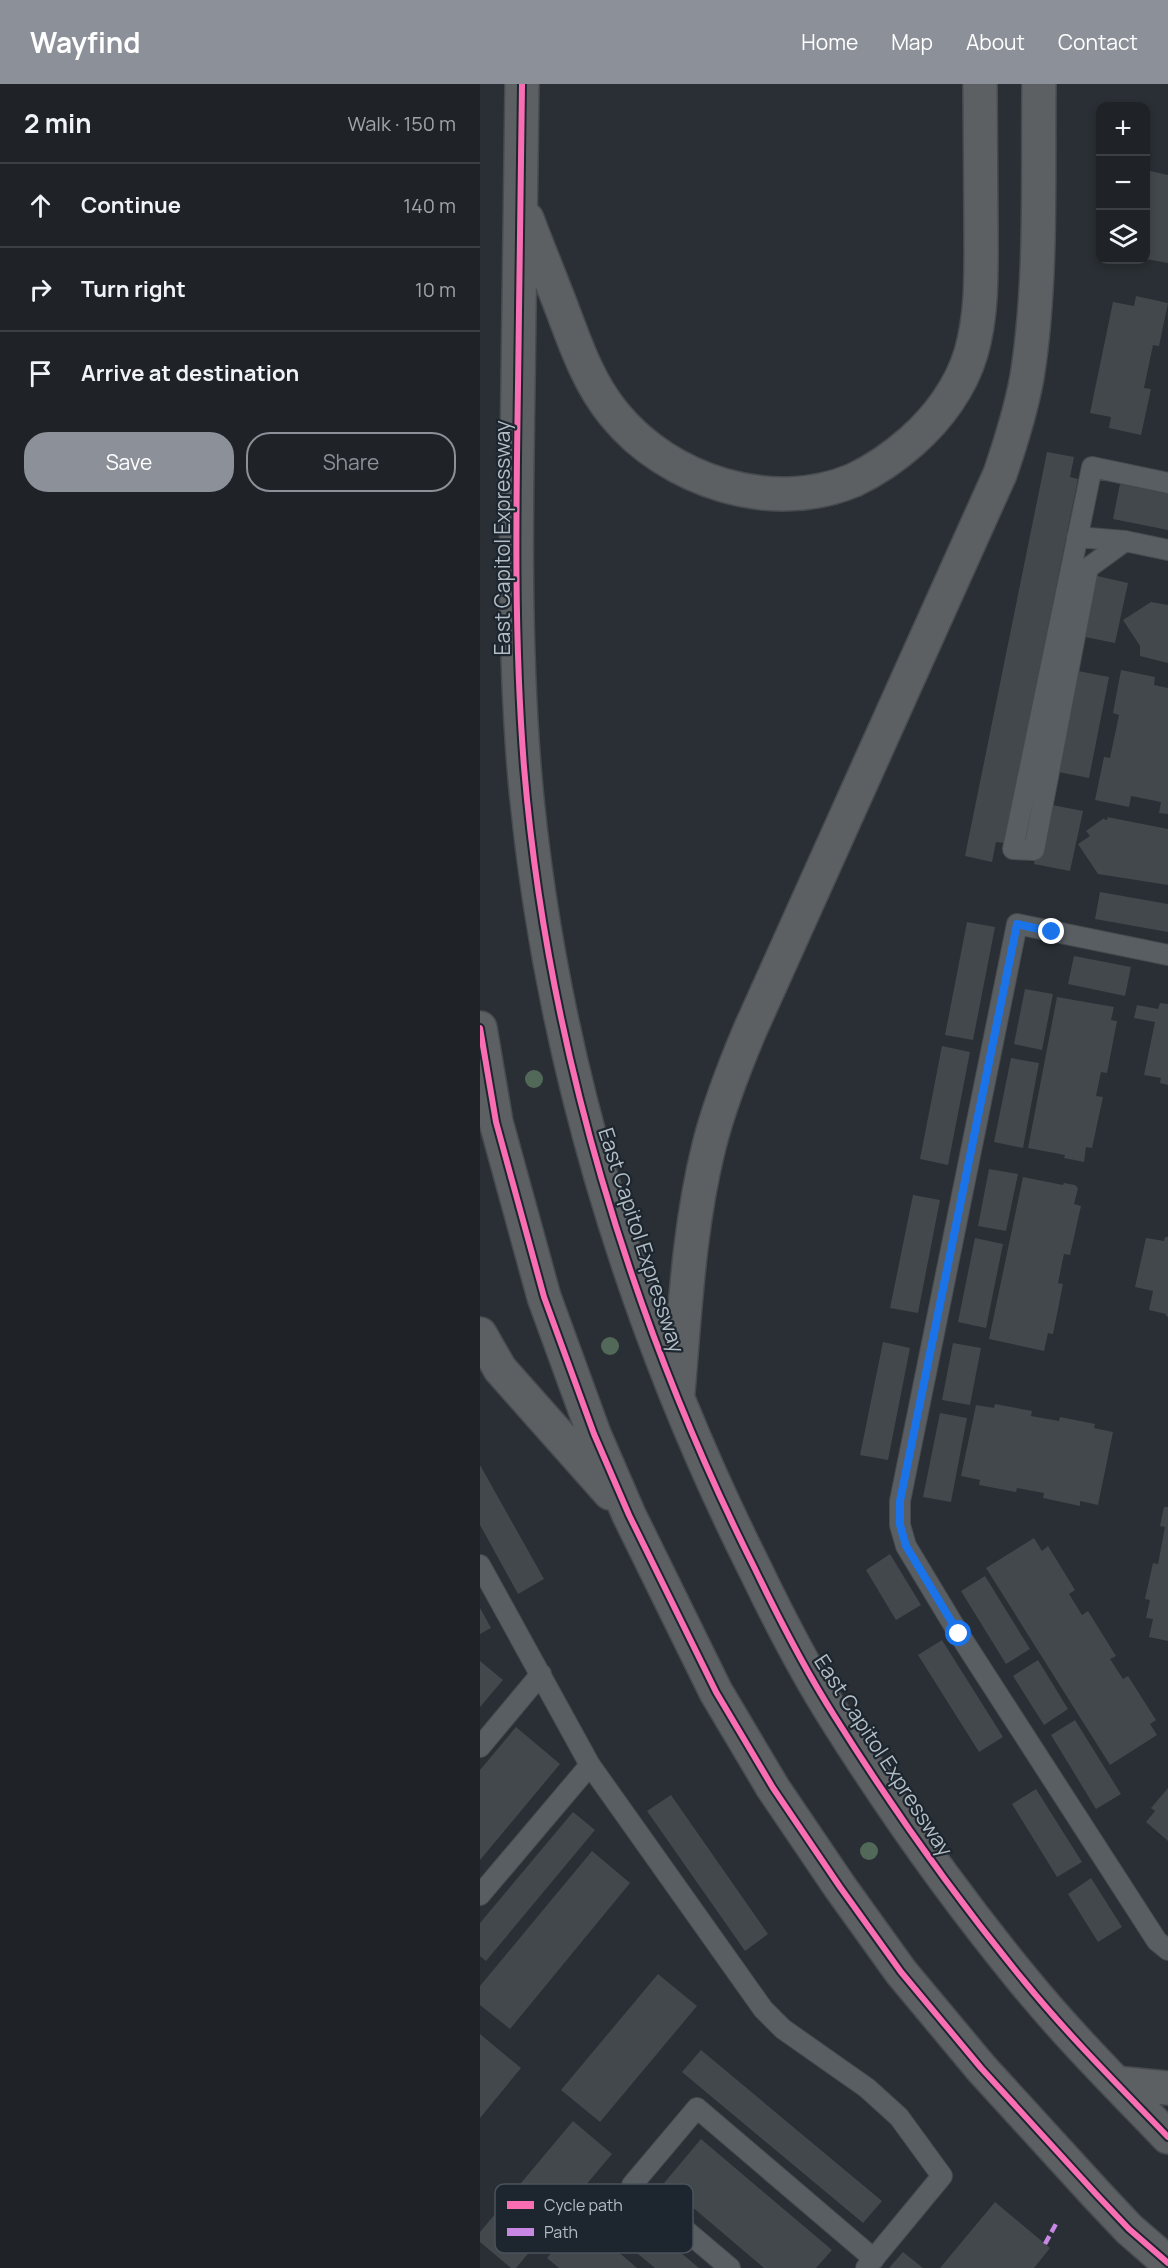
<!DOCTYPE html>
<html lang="en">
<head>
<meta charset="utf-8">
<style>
	:root { --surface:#1f2327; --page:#2c2f33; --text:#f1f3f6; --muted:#a1a4a7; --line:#3c4044; --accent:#8c9099 }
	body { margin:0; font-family:Manrope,sans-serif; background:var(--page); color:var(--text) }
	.controls { position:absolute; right:18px; top:18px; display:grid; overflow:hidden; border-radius:12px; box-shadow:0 3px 9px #0003 }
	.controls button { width:54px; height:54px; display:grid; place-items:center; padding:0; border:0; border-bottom:2px solid var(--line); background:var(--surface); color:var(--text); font:30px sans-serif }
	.stop { position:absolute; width:18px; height:18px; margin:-14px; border:4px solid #1a73e8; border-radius:50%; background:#fff }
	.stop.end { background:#1a73e8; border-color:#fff; box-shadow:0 2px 6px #0008 }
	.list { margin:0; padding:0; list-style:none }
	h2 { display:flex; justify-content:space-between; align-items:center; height:78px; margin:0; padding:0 24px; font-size:26px }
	h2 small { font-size:20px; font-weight:400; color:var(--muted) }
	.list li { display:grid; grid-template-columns:39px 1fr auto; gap:18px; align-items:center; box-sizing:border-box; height:84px; padding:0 24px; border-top:2px solid var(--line) }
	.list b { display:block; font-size:22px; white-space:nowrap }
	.list em { font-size:20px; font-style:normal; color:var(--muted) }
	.actions { display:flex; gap:12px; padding:18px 24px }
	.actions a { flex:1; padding:14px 0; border:2px solid var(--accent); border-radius:24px; text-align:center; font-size:21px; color:var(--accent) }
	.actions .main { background:var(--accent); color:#fff }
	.icon { flex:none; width:33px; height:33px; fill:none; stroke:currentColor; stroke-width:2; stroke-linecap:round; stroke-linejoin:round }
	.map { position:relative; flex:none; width:688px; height:2184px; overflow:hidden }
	header { display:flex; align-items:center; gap:36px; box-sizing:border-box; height:84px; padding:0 30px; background:var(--accent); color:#fff }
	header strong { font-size:28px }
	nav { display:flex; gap:33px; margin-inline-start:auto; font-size:21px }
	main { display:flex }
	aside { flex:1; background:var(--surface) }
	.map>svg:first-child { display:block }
	.building { fill:#42484c }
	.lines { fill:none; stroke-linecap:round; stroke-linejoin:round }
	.lane-casing { stroke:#474b4f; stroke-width:22 }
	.highway-casing { stroke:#464b4f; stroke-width:36 }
	.lane { stroke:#595e63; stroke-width:20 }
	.highway { stroke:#5d6063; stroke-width:33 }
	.quiet { stroke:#c787e3; stroke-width:4.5; stroke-dasharray:9 4.5; stroke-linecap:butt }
	.cycleway-casing { stroke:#1d262e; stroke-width:10 }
	.cycleway { stroke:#f96db3; stroke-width:6 }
	.tree { fill:#526959 }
	.route { stroke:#1a73e8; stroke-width:8 }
	.labels { text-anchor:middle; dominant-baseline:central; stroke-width:4.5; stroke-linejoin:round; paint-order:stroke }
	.street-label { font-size:21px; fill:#b3bdc5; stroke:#1d262e }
	.key { fill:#1d262e; stroke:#4a535b; stroke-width:1.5 }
	.key-label { font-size:16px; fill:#b3bdc5 }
</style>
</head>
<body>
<header>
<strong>Wayfind</strong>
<nav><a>Home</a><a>Map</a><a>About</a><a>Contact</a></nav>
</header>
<main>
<aside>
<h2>2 min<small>Walk · 150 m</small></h2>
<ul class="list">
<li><svg class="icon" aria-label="ahead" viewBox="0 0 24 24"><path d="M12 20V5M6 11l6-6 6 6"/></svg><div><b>Continue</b></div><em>140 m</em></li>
<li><svg class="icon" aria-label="right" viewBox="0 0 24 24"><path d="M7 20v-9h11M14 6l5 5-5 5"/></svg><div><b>Turn right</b></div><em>10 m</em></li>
<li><svg class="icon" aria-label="arrive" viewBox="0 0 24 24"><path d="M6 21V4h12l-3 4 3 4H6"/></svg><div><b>Arrive at destination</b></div></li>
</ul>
<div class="actions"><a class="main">Save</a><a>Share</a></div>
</aside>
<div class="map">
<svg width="688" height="2184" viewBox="0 0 688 2184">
	<rect width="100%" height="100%" fill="#292f34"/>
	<path class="building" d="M666 86 688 91V179L666 175Z
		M656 212 688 219 679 262 673 261 664 304 671 305 661 351 629 344 631 333 610 329 633 218 654 222Z
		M567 368 594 373 590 393 598 395 524 759 516 758 512 778 485 772Z
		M640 400 688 410V446L633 435Z
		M613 491 648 499 635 559 600 552Z
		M671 518 688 521V579L660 572V562L643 536Z
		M593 586 629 593 609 694 573 687Z
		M641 586 675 593 674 601 688 604V730L679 729 681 718 651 712 649 723 615 716 624 673 630 674 639 631 633 629Z
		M567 720 603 727 590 787 554 780Z
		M627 733 688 745V801L618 790 598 760 610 752 606 747 624 734 625 736 628 735Z
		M620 808 688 820V848L615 835Z
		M487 838 515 843 493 956 465 951Z
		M594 872 651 883 645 912 588 900Z
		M545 905 573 910 562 966 534 960Z
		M577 913 634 923 631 936 637 937 627 989 621 988 616 1012 623 1013 612 1064 606 1063 604 1078 584 1074 585 1071 548 1064Z
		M680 919 688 920V1001L680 999 681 994 664 991 675 938 654 934 657 921 678 925Z
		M462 962 490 968 468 1081 440 1075Z
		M531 974 559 979 543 1064 514 1058Z
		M509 1085 538 1090 526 1147 498 1142Z
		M543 1093 583 1101 584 1099 595 1101 598 1104 594 1120 601 1122 590 1171 584 1170 578 1199 583 1200 573 1250 568 1249 564 1267 509 1255Z
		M433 1111 460 1116 438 1229 410 1224Z
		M685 1153H688V1233L686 1232V1230L669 1226 673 1207 655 1203 666 1154 684 1157Z
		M495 1154 523 1160 506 1244 478 1238Z
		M403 1258 430 1264 408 1376 380 1371Z
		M473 1259 501 1264 490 1321 462 1316Z
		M515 1320 552 1327 551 1332 579 1337 580 1333 615 1340 614 1344 633 1348 618 1421 600 1417V1422L563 1414 564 1409 537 1404 536 1408 499 1401 500 1396 481 1392 496 1321 514 1324Z
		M460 1329 487 1334 471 1418 443 1413Z
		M0 1381 64 1495 38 1510 0 1441Z
		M684 1423H688V1557L669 1553 673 1535 666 1534 670 1516 665 1515 673 1479 678 1480 685 1443 680 1442Z
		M554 1454 562 1467 568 1462 595 1506 589 1510 602 1531 608 1527 636 1572 630 1575 643 1595 648 1592 676 1636 670 1640 677 1651 630 1681 506 1484Z
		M410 1470 441 1521 416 1536 386 1486Z
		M505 1492 550 1565 526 1580 481 1507Z
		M0 1524 11 1544 0 1550Z
		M462 1556 523 1653 499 1668 438 1571Z
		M558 1576 588 1625 564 1641 533 1592Z
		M0 1577 23 1596 0 1623Z
		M595 1636 641 1710 616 1725 571 1651Z
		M36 1643 80 1680 0 1776V1686Z
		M688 1704V1757L666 1738 675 1727 671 1724Z
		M556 1705 602 1778 577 1793 532 1720Z
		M191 1711 288 1850 265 1867 167 1727Z
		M93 1728 115 1746 6 1877 0 1872V1839Z
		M112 1767 150 1799 30 1945 0 1921V1902Z
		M611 1794 642 1843 618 1858 588 1810Z
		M178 1890 217 1922 120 2038 81 2006Z
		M0 1950 41 1984 0 2034Z
		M221 1966 402 2117 383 2139 202 1988Z
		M93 2037 132 2070 36 2184H31L0 2158V2148Z
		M221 2055 352 2166 336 2184H284L184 2099Z
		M120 2101 219 2184H175L102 2124Z
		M515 2118 570 2164 554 2184H460Z
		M100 2135 157 2184H79L67 2174Z
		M423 2168 443 2184H409Z"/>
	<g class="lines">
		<defs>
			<path id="lane" d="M597 453 645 457 688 466
				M645 457 608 484 554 766 533 765 612 383 688 399
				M688 871 537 840 420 1417V1441L426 1462 479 1550 677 1857 688 1866
				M0 1481 110 1681 283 1925 303 1945 387 2004 419 2033 462 2092 386 2184
				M0 1663 61 1590
				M0 1811 110 1681
				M250 2184 152 2101 217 2024 394 2175"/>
			<path id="highway" d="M42 0C41 101 40 202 38 302 36 429 34 556 44 683 67 959 151 1238 275 1485 299 1535 325 1586 355 1633 412 1724 475 1813 544 1897 588 1951 639 2002 688 2053
				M47 135C59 167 72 198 84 230 97 265 110 301 134 330 188 397 292 431 374 396 395 386 414 373 432 357 458 334 481 303 491 269 503 228 501 183 501 140 501 93 500 47 500 0
				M0 944 16 1038 64 1213 114 1350 149 1431 236 1608 293 1704 360 1803 421 1888 501 1984 616 2110 649 2145 688 2179
				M0 1250 20 1285 130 1409
				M198 1308C205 1226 209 1142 229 1062 239 1022 254 984 270 946L520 390C531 358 541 326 547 293 562 200 558 95 559 0
				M636 1999 688 2004"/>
		</defs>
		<use href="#lane" class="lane-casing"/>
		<use href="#highway" class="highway-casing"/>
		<use href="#lane" class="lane"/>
		<use href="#highway" class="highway"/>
		<path class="quiet" d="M565 2160 577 2138"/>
		<defs>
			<path id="cycleway" d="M42 0C41 101 40 202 38 302 36 429 34 556 44 683 67 959 151 1238 275 1485 299 1535 325 1586 355 1633 412 1724 475 1813 544 1897 588 1951 639 2002 688 2053
				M0 944 16 1038 64 1213 114 1350 149 1431 236 1608 293 1704 360 1803 421 1888 501 1984 616 2110 649 2145 688 2179"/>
		</defs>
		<use href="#cycleway" class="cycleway-casing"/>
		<use href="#cycleway" class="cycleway"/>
	</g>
	<g class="tree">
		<circle cx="54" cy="995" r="9"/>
		<circle cx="130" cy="1262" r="9"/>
		<circle cx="389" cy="1767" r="9"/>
	</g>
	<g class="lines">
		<path class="route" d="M479 1550 426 1462 420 1441V1417L537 840 572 848"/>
	</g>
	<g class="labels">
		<g class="street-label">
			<text transform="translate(22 454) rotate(-90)">East Capitol Expressway</text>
			<text transform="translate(162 1156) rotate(72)">East Capitol Expressway</text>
			<text transform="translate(404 1671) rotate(57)">East Capitol Expressway</text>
		</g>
	</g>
	<rect x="15" y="2100" width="198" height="69" rx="9" class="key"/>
	<rect x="27" y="2117" width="27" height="8" fill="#f96db3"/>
	<rect x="27" y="2144" width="27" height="8" fill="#c787e3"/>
	<g class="key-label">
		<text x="64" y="2127">Cycle path</text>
		<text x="64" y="2154">Path</text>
	</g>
</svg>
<div class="controls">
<button>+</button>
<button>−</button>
<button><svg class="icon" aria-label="layers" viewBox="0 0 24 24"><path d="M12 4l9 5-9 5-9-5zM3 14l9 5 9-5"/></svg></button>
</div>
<div class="stop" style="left:479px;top:1550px"></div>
<div class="stop end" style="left:572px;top:848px"></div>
</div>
</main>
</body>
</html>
